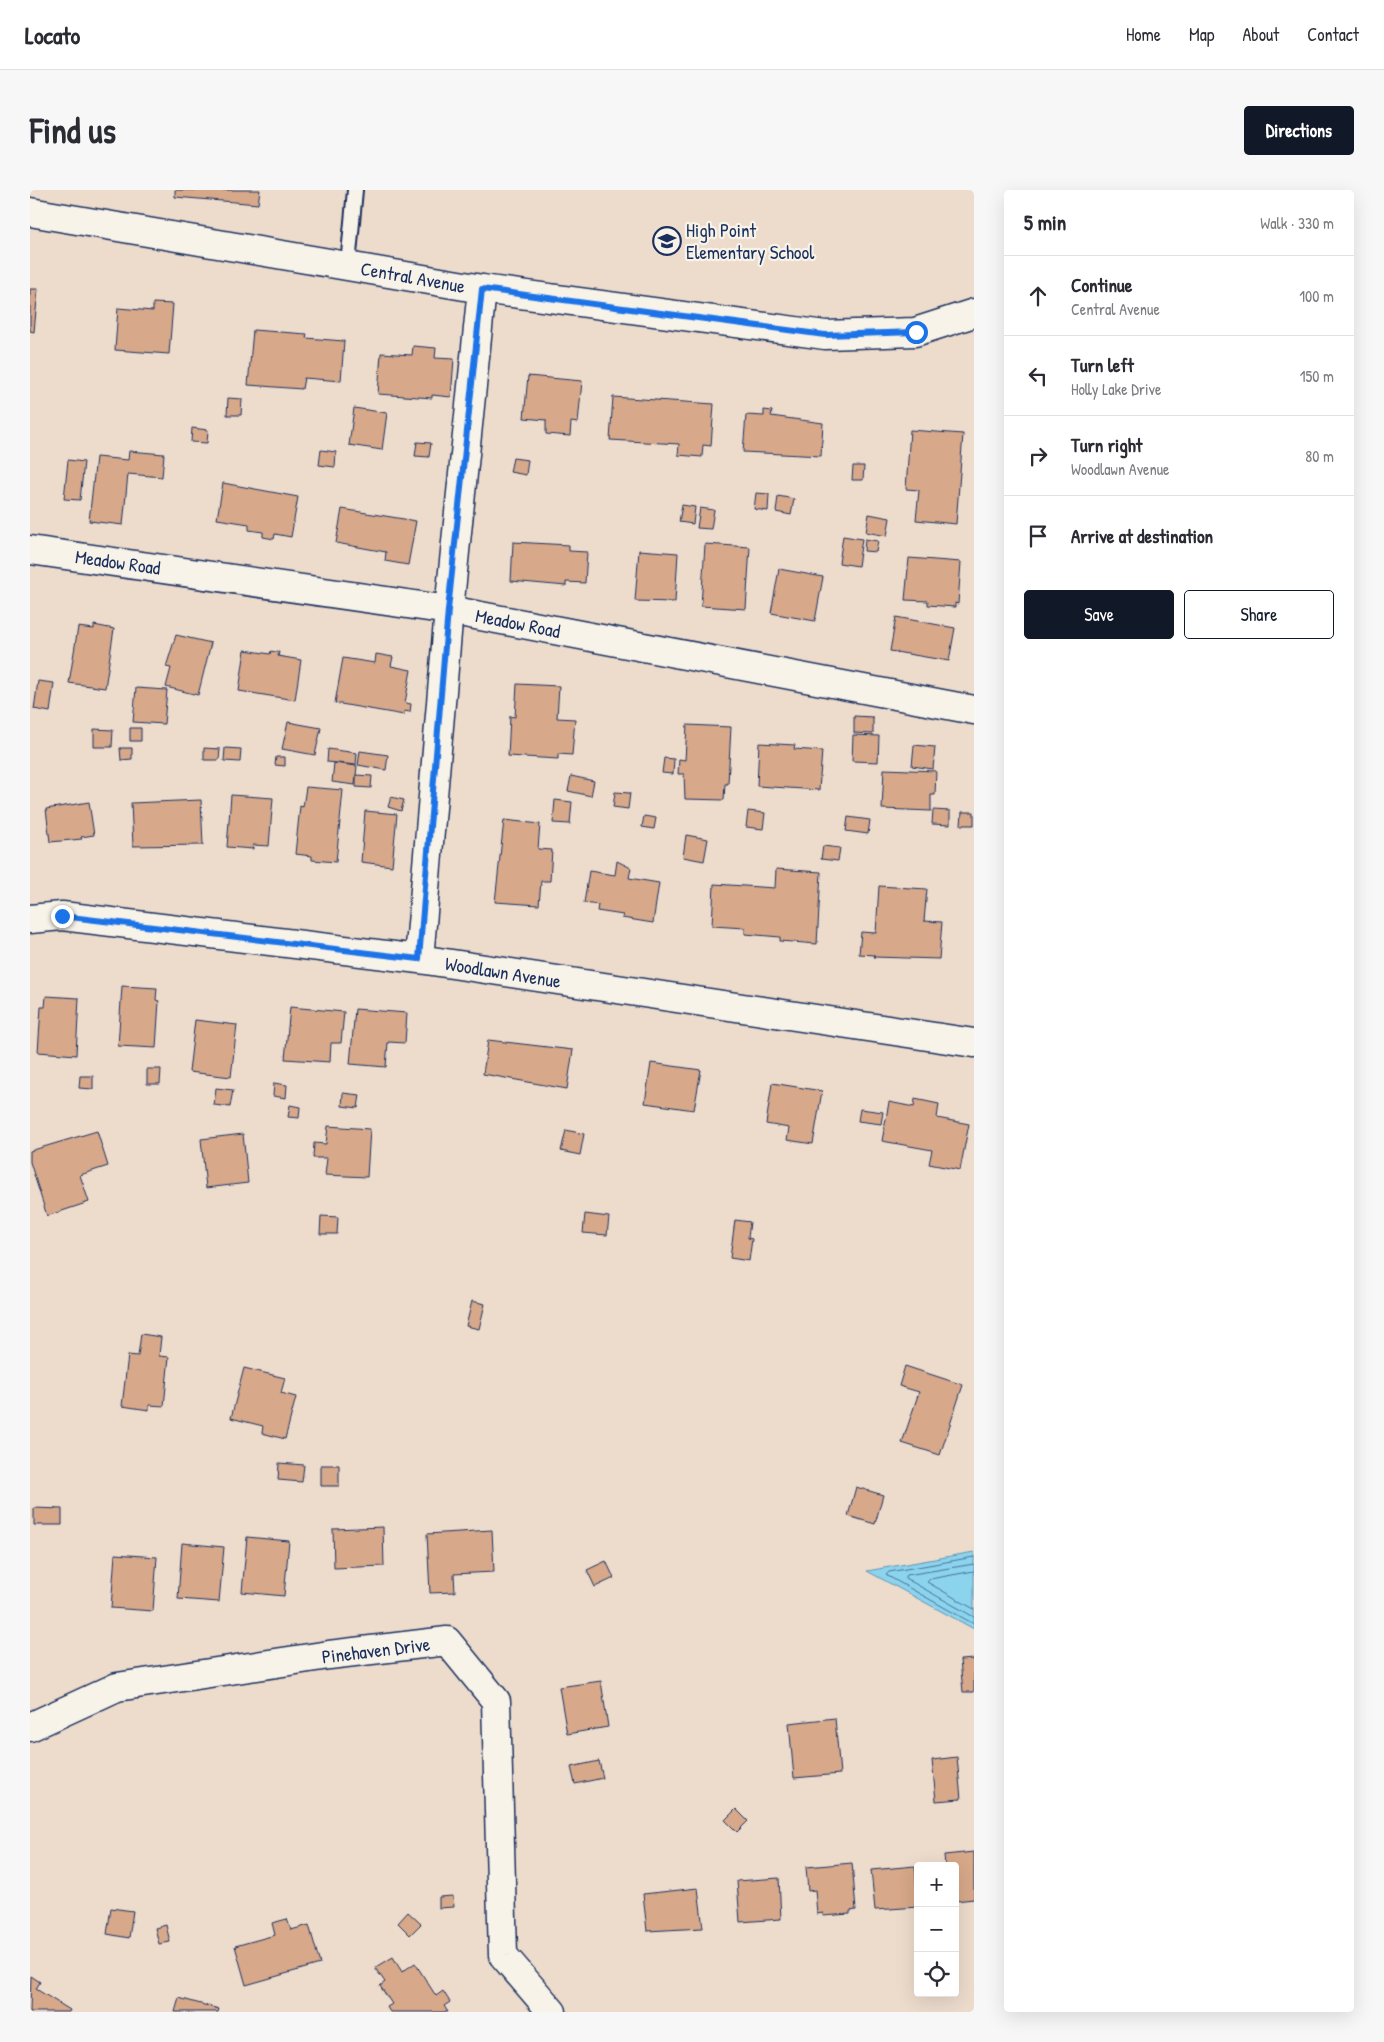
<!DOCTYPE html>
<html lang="en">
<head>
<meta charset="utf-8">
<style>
	:root { --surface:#fff; --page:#f7f7f7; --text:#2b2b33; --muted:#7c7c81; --line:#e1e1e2; --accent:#111827 }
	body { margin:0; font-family:"Patrick Hand",sans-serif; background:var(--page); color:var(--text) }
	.controls { position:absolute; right:15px; bottom:15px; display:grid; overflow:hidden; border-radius:5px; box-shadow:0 5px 20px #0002 }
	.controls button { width:45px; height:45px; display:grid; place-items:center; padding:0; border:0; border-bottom:1px solid var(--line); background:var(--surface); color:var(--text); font:25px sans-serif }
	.stop { position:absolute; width:15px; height:15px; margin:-11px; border:4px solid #1a73e8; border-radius:50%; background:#fff }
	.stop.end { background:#1a73e8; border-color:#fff; box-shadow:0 1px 5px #0008 }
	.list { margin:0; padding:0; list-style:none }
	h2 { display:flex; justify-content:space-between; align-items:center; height:65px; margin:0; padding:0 20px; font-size:21px }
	h2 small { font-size:16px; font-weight:400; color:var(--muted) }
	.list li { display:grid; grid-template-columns:32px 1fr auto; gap:15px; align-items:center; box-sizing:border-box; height:80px; padding:0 20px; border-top:1px solid var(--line) }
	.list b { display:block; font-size:19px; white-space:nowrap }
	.list p { margin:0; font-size:16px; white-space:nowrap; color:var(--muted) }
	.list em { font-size:16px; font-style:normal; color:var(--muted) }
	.actions { display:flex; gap:10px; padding:15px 20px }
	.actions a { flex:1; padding:11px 0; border:1px solid var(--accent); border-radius:5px; text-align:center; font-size:18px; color:var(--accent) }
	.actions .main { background:var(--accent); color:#fff }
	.icon { flex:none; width:28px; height:28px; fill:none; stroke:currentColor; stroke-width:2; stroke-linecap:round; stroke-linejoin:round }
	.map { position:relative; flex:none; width:944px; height:1822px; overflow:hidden; border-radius:5px }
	header { display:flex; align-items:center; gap:30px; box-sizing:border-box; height:70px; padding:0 25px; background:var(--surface); border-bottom:1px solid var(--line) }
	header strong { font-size:24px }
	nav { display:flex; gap:28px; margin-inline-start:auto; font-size:18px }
	.intro { display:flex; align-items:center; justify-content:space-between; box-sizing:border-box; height:120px; padding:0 30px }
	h1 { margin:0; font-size:35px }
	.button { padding:12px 22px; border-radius:5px; background:var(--accent); color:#fff; font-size:18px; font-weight:700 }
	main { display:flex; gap:30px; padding:0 30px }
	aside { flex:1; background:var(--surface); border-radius:5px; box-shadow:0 5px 20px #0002 }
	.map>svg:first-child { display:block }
	.water { fill:#8cd4ee; stroke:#5f92b4 }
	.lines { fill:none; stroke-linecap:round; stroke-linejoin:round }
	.shore { stroke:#487198; stroke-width:1 }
	.building { fill:#d7a889; stroke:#1b2f5e }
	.lane-casing { stroke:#1b2f5e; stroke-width:18 }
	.street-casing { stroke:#1b2f5e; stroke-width:31 }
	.lane { stroke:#f7f3e8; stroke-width:14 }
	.street { stroke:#f7f3e8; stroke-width:28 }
	.route { stroke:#1a73e8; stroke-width:6 }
	.labels { text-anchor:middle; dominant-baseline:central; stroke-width:4.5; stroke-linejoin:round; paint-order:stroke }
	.poi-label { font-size:19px; fill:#1b2f5e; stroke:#f7f3e8; text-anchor:start }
	.street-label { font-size:19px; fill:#1b2f5e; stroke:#f7f3e8 }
</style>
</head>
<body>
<header>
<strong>Locato</strong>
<nav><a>Home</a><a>Map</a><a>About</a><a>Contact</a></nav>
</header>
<div class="intro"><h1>Find us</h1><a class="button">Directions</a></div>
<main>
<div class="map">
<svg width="944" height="1822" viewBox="0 0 944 1822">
	<rect width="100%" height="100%" fill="#eddccc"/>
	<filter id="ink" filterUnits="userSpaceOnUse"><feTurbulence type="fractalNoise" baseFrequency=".02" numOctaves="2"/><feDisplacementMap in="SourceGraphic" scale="10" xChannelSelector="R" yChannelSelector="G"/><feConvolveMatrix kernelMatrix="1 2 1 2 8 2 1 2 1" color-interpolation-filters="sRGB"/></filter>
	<g filter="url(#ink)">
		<path class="water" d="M944 1362V1439L837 1381Z"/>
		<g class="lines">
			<path class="shore" d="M944 1367 859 1382 856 1385 944 1434
				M944 1374 877 1385 875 1388 944 1427
				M944 1381 900 1389 897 1392 944 1419"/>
		</g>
		<path class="building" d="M145 0H230L228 14 145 7Z
			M0 99H8L4 142 0 141Z
			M123 113 143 114 139 164 85 160 88 118 123 121Z
			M223 140 277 144 276 148 314 151 311 191 274 188 272 199 218 195Z
			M383 156 406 158 405 168 424 169 421 207 402 205V208L348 204 351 163 382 165Z
			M498 186 552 191 548 233 541 232 540 246 516 244V230L494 228Z
			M583 207 684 214 681 256 673 255 672 267 648 265 649 254 580 250Z
			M198 208 212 209 211 225H197Z
			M324 218 357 223 352 260 319 255Z
			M734 220 742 221 741 226 793 233 791 266 713 262 716 225 734 226Z
			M162 238 178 240 177 253 161 252Z
			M880 240 933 244 926 334 886 330 889 300 876 299Z
			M387 252 401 253 399 267 385 266Z
			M291 260 306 262 305 277 289 275Z
			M99 261 134 264 132 287 98 284 93 335 59 331 66 267 98 270Z
			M483 268 498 270 496 285 480 282Z
			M38 270 54 272 50 310 34 309Z
			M823 276H834L833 290H822Z
			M193 293 268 307 261 347 245 344 244 349 233 347V342L219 340V334L187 329Z
			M726 303 739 304 738 321 724 319Z
			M748 306 764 309 761 325 746 322Z
			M652 315 665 317 663 334 649 332Z
			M670 318 684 320 681 339 667 338Z
			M312 319 386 331 378 375 355 371 356 362 306 353Z
			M839 324 860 328 857 346 836 342Z
			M813 346 832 349 828 376 809 373Z
			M835 349 848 351 846 362 834 361Z
			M483 352 539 355V361L557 362 555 393 536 392V396L481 391Z
			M675 354 720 357 716 419 671 416Z
			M609 360 648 363 645 412 605 411Z
			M879 368 931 372 928 414 925 413V417L898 415V411L875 410Z
			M749 379 793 387 785 431 741 423Z
			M866 427 925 438 919 471 860 461Z
			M64 435 84 439 75 498 39 493 48 437 64 439Z
			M146 445 181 453 168 505 136 497 141 478 136 477Z
			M215 460 240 464 241 461 246 462H249L248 466 271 470 265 510 209 501Z
			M346 464 363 467 361 476 381 480 375 513 381 514 380 522 374 521V525L305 513 313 468 345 473Z
			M8 491 24 493 20 522 4 519Z
			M487 494 529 496 527 528 545 529 542 565 528 564V569L478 566 480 526 485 527Z
			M106 498 137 500 134 534 103 532Z
			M824 526 843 527V544L824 543Z
			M258 532 291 538 285 565 252 559Z
			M657 535 701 537 698 594H695L694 610 655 609 654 584H648L649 569 655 570Z
			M100 538H111V551H100Z
			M64 539 83 540 82 557H64Z
			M823 545 849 546 848 572 822 571Z
			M729 553 765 555 764 559 792 561 789 600 727 596Z
			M884 555 905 557 903 579 882 576Z
			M90 558H102V569L91 570Z
			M174 558 190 559 189 570H174Z
			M195 558 211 559 210 572 194 571Z
			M298 559 327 563 326 575 297 572Z
			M330 561 358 565 356 580 328 575Z
			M246 567H255V576L245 575Z
			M634 568 644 569 643 584 632 583Z
			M304 573 327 576 325 595 302 592Z
			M854 579 906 581 905 605H901V621L852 619Z
			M326 585 342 586 341 598 326 597Z
			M541 586 564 591 561 606 538 601Z
			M276 597 313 600 306 672 282 670V666L265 664 270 616 273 617Z
			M585 602 600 603 598 619 583 617Z
			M201 605 243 608 239 656 223 655V659L197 657Z
			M361 607 374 610 371 621 358 617Z
			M171 610 173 655 103 656 101 613Z
			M525 610 542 612 540 634 523 633Z
			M59 612 64 645 51 647 52 649 20 652 16 619Z
			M903 620 920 621V635L902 634Z
			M335 621 367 624 362 676 331 672Z
			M718 621 735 623 733 639 716 637Z
			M932 622H944V635H931Z
			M614 626 626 628 624 639 612 637Z
			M818 627 840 630 838 644 816 641Z
			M474 630 510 634 508 659 522 660 520 691H511L509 715 465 712Z
			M656 645 678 649 674 671 653 667Z
			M793 656 810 658 808 671 791 669Z
			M587 671 601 678 599 688 629 693 623 733 592 728 593 725 567 721 568 715 554 713 559 681 585 685Z
			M746 679 791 682 787 754 750 751V747L715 744V738L682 736 684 694 745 698Z
			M849 696 897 699 894 731 912 732 909 769 844 767 845 765 829 764 831 742 846 743Z
			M92 796 127 798 126 810 129 811 126 858 88 856Z
			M16 806 49 808 46 865 8 862 11 817H15Z
			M260 817 314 822 311 853H301L300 872 255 869Z
			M325 819 377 823 375 853 358 852 356 877 320 874Z
			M165 830 207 835 201 887 159 882Z
			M458 850 543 860 537 899 453 884Z
			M621 873 671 880 664 920 615 913Z
			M117 879H131L130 894H117Z
			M50 886H63V899L49 898Z
			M244 893 257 895 256 908 243 906Z
			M742 893 792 901 783 954 757 950 759 938 736 934Z
			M186 898 203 900 200 917 184 915Z
			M313 903 330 905 328 918 312 916Z
			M885 909 909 914 907 928 939 934 930 980 899 974 902 960 852 951 859 912 884 917Z
			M260 915 270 917 269 928 258 927Z
			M830 919 853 922 851 934 828 931Z
			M298 936 340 939 337 987 295 985 297 968H283L284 953 296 954Z
			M536 940 554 944 550 965 531 961Z
			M67 941 78 976 50 985 59 1012 17 1026 0 972V961Z
			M213 944 218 993 176 998 171 949Z
			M555 1024 579 1027 577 1045 553 1043Z
			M291 1026 308 1027 307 1044H290Z
			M705 1030 720 1032 718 1048 722 1049 719 1071 700 1068Z
			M442 1111 455 1114 449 1139 436 1136Z
			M111 1144 131 1147 129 1166 139 1167 134 1216 119 1215V1220L92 1216 98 1165 108 1166Z
			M875 1176 933 1195 910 1265 872 1253 889 1202 869 1196Z
			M214 1178 255 1188 251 1203 266 1207 255 1249 232 1243 233 1236 201 1228Z
			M249 1273 274 1275 272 1292 248 1290Z
			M291 1275H309V1296H291Z
			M826 1297 853 1305 845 1334 818 1326Z
			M4 1318 32 1319V1335H4Z
			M353 1337 354 1376 304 1378 303 1339Z
			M462 1340 464 1382 424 1384 425 1402 400 1403 397 1344Z
			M217 1347 259 1351 254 1406 212 1402Z
			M152 1353 194 1357 189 1412 148 1409Z
			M85 1364 127 1367 123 1421 81 1418Z
			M576 1371 584 1388 565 1397 557 1380Z
			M944 1469V1502H933L930 1470Z
			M571 1491 578 1537 537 1544 529 1497Z
			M805 1528 810 1584 764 1588 759 1533Z
			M927 1567 931 1609 906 1611 902 1570Z
			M569 1571 573 1588 545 1594 541 1577Z
			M706 1619 718 1631 707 1642 695 1630Z
			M944 1662V1709L925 1711V1676H915L914 1665Z
			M822 1673 826 1720 820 1721V1724L793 1726V1723L787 1724 785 1700 778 1701 776 1677Z
			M885 1676 888 1717 845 1720 841 1680Z
			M749 1688 751 1729 710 1732 707 1691Z
			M668 1698 673 1738 617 1741 613 1704Z
			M423 1706 424 1717 409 1718V1707Z
			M81 1718 103 1721 99 1748 77 1744Z
			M378 1722 391 1734 380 1745 368 1733Z
			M257 1729 261 1740 279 1735 290 1774 216 1795 205 1756 245 1745 242 1733Z
			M136 1735 140 1752 129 1754 125 1738Z
			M363 1767 372 1782 385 1773 406 1806 413 1801 420 1812 414 1816 418 1822H360L357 1817 362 1814 350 1796 355 1792 345 1778Z
			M1 1786 10 1792 6 1799 40 1820 39 1822H0Z
			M149 1808 189 1819 188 1822H145Z"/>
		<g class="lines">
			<defs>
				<path id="lane" d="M318 75 325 0"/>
				<path id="street" d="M0 22 452 99 795 145 885 142 944 123
					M0 360 419 420 944 520
					M0 729 32 726 389 769 944 853
					M389 769 419 420 452 99
					M0 1537 87 1497 299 1465 417 1451 466 1511 473 1765 522 1822"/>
			</defs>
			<use href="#lane" class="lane-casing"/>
			<use href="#street" class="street-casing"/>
			<use href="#lane" class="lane"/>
			<use href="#street" class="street"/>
		</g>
	</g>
	<g class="lines" filter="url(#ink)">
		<path class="route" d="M32 726 389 769 418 420 452 99 795 145 886 142"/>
	</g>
	<defs>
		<symbol id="school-ring" viewBox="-11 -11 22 22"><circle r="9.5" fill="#f7f3e8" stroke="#1b2f5e" stroke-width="1.5"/><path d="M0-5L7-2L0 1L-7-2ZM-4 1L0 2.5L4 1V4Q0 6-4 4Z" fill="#1b2f5e"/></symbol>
	</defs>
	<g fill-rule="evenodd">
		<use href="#school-ring" x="621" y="35" width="32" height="32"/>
	</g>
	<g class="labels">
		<g class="poi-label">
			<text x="656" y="40">High Point<tspan x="656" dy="22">Elementary School</tspan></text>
		</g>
		<g class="street-label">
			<text transform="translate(383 87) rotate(10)">Central Avenue</text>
			<text transform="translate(88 372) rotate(8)">Meadow Road</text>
			<text transform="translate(488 433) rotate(11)">Meadow Road</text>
			<text transform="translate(473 782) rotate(9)">Woodlawn Avenue</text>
			<text transform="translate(346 1460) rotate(-7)">Pinehaven Drive</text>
		</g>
	</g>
</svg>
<div class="controls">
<button>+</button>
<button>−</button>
<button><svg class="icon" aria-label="locate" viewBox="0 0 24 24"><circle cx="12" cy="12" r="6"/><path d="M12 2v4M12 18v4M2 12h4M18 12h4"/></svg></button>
</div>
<div class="stop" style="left:886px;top:142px"></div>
<div class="stop end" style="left:32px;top:726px"></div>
</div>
<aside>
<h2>5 min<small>Walk · 330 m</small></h2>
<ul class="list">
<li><svg class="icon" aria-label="ahead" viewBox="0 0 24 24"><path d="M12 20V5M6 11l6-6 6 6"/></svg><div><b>Continue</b><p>Central Avenue</p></div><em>100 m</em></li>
<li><svg class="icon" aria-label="left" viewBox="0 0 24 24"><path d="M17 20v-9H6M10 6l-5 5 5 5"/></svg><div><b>Turn left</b><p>Holly Lake Drive</p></div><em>150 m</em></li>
<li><svg class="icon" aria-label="right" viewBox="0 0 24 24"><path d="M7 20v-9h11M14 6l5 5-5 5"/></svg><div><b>Turn right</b><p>Woodlawn Avenue</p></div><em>80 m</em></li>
<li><svg class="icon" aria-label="arrive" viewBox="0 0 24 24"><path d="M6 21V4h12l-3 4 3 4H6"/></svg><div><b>Arrive at destination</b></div></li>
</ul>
<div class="actions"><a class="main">Save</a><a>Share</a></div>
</aside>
</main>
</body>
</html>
